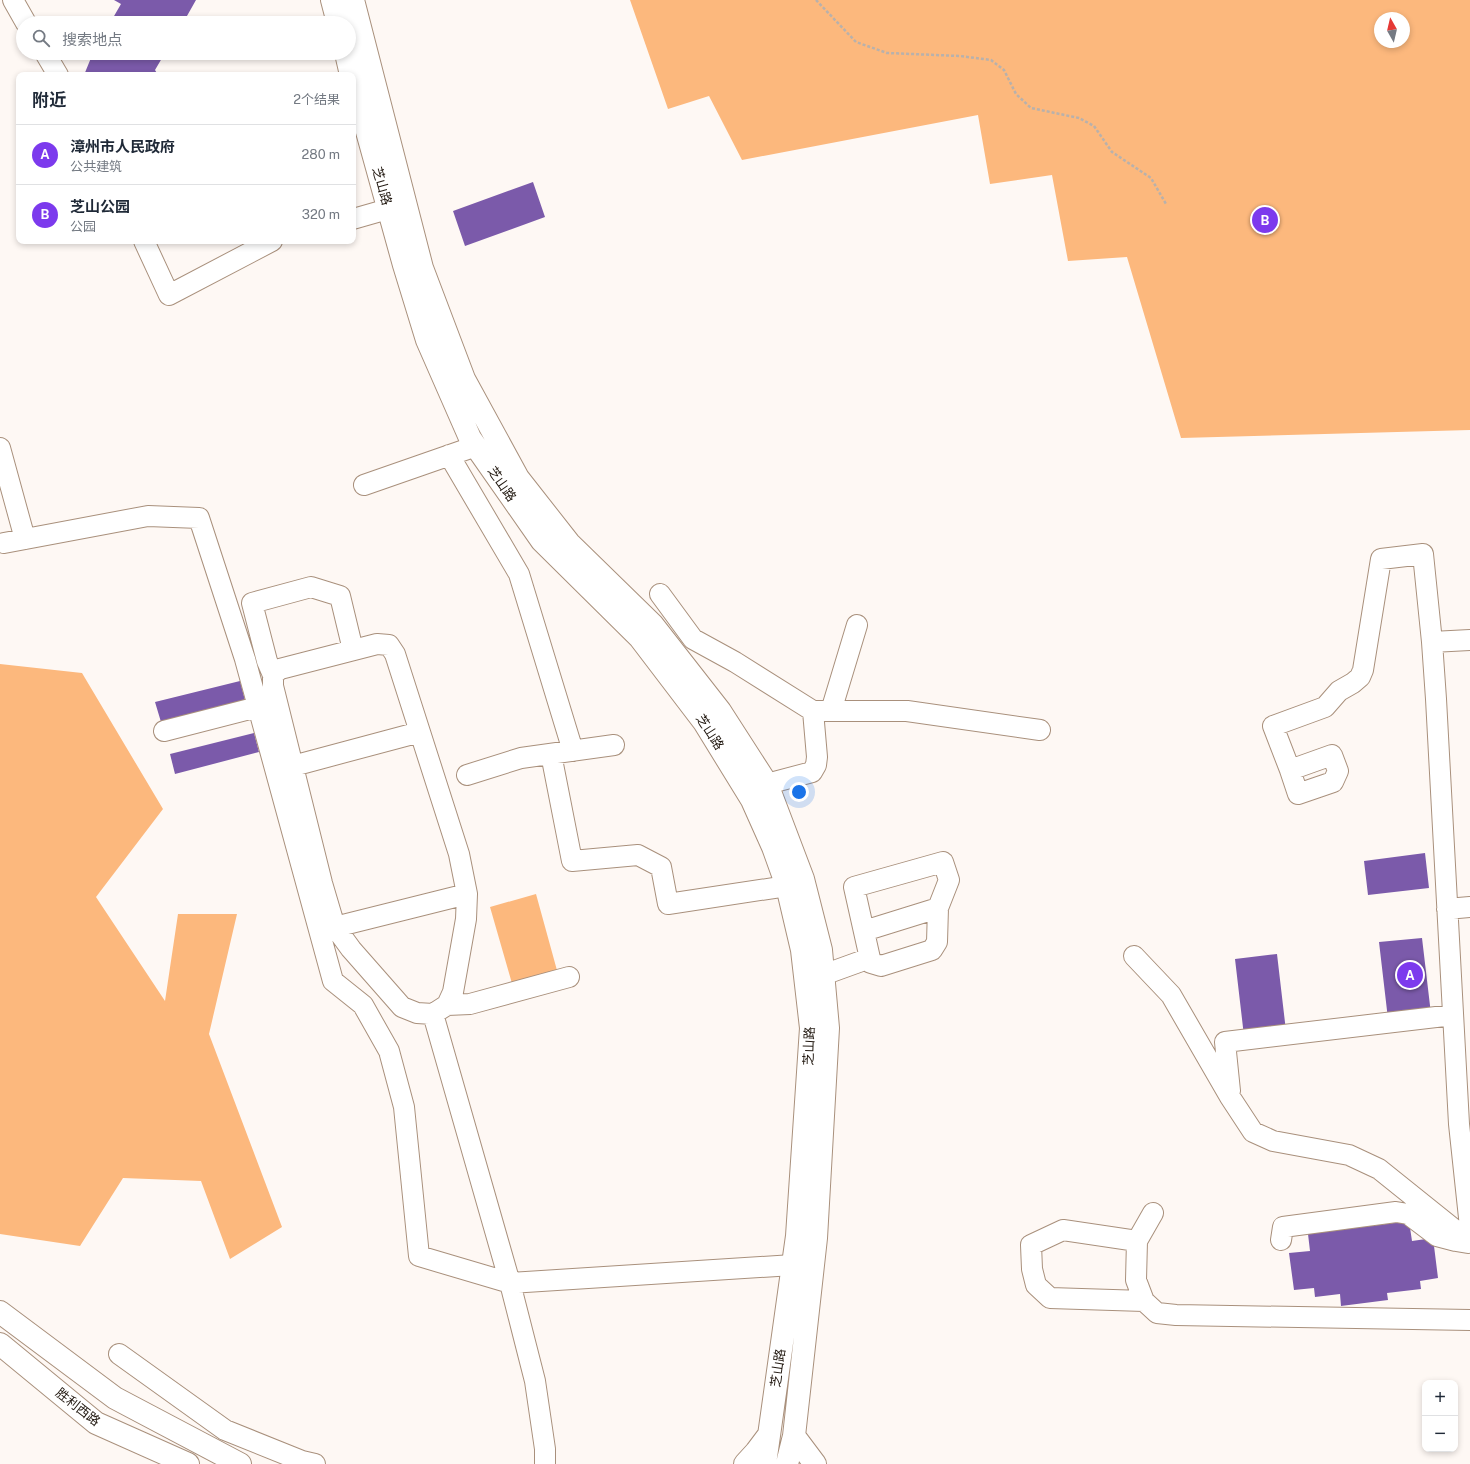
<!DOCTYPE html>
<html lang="zh">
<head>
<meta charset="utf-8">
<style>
	:root { --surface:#fff; --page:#f6f6f7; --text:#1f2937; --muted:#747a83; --line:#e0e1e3; --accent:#7c3aed }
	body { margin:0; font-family:"Public Sans","Noto Sans SC",sans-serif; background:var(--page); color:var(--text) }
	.controls { position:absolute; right:12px; bottom:12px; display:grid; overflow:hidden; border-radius:8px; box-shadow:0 2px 6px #0003 }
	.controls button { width:36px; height:36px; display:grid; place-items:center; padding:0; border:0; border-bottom:1px solid var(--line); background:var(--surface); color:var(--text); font:20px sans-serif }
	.compass { position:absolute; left:1374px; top:12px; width:36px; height:36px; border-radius:50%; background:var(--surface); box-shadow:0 2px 6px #0003; rotate:352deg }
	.you { position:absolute; left:799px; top:792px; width:14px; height:14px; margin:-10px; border:3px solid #fff; border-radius:50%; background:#1a73e8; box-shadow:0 0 0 6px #1a73e833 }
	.badge { display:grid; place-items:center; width:26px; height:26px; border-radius:50%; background:var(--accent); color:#fff; font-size:13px; font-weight:700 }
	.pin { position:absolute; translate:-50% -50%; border:2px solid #fff; box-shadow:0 1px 4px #0006 }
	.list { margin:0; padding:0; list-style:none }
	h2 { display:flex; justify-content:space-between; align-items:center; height:52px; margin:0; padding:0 16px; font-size:17px }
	h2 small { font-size:13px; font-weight:400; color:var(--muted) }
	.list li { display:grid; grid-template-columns:26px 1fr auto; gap:12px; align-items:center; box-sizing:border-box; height:60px; padding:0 16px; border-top:1px solid var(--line) }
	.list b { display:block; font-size:15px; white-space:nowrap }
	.list p { margin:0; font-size:13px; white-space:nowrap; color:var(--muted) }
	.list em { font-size:13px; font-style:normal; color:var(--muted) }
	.icon { flex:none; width:22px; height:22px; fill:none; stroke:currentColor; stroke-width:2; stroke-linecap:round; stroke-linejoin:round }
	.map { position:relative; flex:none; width:1470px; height:1464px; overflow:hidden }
	.search { position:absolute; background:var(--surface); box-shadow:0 2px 6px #0003; left:16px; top:16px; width:340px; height:44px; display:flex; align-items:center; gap:10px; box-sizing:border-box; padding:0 14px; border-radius:22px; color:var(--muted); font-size:15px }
	.panel { position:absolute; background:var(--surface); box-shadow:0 2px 6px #0003; left:16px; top:72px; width:340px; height:172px; border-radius:8px }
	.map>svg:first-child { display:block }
	.green { fill:#fcb87d; fill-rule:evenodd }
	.building { fill:#7b5aaa }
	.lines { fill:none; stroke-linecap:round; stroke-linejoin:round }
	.minor-casing { stroke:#a9907c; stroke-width:22 }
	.major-casing { stroke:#a9907c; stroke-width:24 }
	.path { stroke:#b8b1ac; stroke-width:2.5; stroke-dasharray:3 2; stroke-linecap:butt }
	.minor { stroke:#fff; stroke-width:20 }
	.major { stroke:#fff; stroke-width:22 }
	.labels { text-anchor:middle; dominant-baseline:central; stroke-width:3; stroke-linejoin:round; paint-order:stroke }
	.street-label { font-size:13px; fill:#20170f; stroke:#fff }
</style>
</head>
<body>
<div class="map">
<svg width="1470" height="1464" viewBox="0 0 1470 1464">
	<rect width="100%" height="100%" fill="#fef8f4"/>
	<path class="green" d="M630 0H1470V430L1181 438 1127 257 1068 261 1052 175 990 184 978 115 742 160 709 96 668 109ZM1380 18H1404V42H1380Z
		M0 664 82 673 163 809 96 897 165 1001 178 914H237L209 1034 282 1227 230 1259 201 1181 123 1178 80 1246 0 1234Z
		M536 894 558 974 513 987 490 907Z"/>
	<path class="building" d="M114 0H196L183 23H110L121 4Z
		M93 53H165L155 70 158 75H84Z
		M533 182 545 217 465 246 453 211Z
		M240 681 245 700 161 722 155 702Z
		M254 733 259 752 175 774 170 754Z
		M1425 853 1429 888 1368 895 1364 861Z
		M1422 938 1431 1014 1388 1019 1379 942Z
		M1277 954 1286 1031 1244 1036 1235 959Z
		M1409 1221 1412 1241 1433 1238 1438 1278 1420 1281 1421 1289 1387 1293 1388 1300 1341 1306 1340 1294 1315 1297 1314 1288 1294 1290 1289 1253 1310 1251 1308 1234Z"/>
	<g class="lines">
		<defs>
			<path id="minor" d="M13 0 26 23
				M45 53 58 75
				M353 219 388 209
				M144 241 169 295 272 241
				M0 448 25 539
				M449 455 519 574 573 751
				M364 485 476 446
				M4 543 148 516 199 518 245 659 333 981 363 1005 389 1051 404 1107 419 1256 510 1283 793 1265
				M660 594 693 639 735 662 813 711H907L1040 730
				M1432 642 1470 640
				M377 644 389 645 395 654 459 854 467 894 466 919 453 992 447 1005 433 1014 417 1013 402 1007 351 949 335 927 322 883 273 686V675L280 669Z
				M273 675 267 661 252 603 311 587 340 596 353 650
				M831 711 857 625
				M164 731 258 707
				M551 754 572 861 638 855 661 867 668 904 787 886
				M1332 755 1338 771 1333 782 1298 794 1290 770Z
				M293 766 420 732
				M1290 770 1273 726 1325 707 1339 691 1353 683 1360 677 1363 670 1381 559 1423 554 1432 642 1436 699 1459 1124 1470 1227
				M467 775 521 758 614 745
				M767 784 812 772 816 765 817 757 813 711
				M943 862 949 880 938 908 937 942 932 950 881 966 871 963 854 887Z
				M1447 909 1470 907
				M335 927 467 894
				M864 931 938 908
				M1134 956 1171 995 1230 1097 1253 1132 1273 1141 1349 1155 1379 1169 1470 1242
				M823 975 870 958
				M447 1005 470 1004 569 977
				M433 1014 510 1283 535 1381 545 1449V1464
				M1230 1091 1225 1042 1453 1015
				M1281 1240 1283 1227 1396 1212 1408 1214 1437 1236 1456 1241 1468 1243
				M1137 1241 1153 1213
				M1144 1301 1050 1298 1036 1285 1032 1269 1031 1245 1063 1230 1137 1241 1136 1280 1144 1301 1157 1313 1176 1315 1470 1320
				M119 1354 225 1430 302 1461 315 1464"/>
			<path id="major" d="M332 0 338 23
				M353 0 422 268 464 379 518 478 569 543 652 624 720 711 767 784 803 879 821 950 828 1028 816 1238 794 1436 787 1464
				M346 53 351 75
				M353 81 404 265 427 340 470 438 542 541 640 638 704 722 752 800 773 847 787 886 802 950 811 1028 797 1236 765 1464
				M0 1312 115 1398 240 1464
				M0 1344 96 1423 188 1464
				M794 1436 815 1464
				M745 1464 756 1452 768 1436"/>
		</defs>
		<use href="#minor" class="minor-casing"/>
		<use href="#major" class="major-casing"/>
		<path class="path" d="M816 0 856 42 887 53 960 56 991 60 1004 70 1016 94 1031 108 1079 118 1094 126 1112 152 1151 178 1166 204"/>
		<use href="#minor" class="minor"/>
		<use href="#major" class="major"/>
	</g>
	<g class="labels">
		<g class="street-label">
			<text transform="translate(382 186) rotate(74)">芝山路</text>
			<text transform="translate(502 484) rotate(55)">芝山路</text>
			<text transform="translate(710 732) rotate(57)">芝山路</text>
			<text transform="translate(809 1046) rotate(-88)">芝山路</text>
			<text transform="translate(778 1368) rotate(-82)">芝山路</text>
			<text transform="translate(78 1407) rotate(38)">胜利西路</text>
		</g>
	</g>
</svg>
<div class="controls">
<button>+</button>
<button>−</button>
</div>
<svg class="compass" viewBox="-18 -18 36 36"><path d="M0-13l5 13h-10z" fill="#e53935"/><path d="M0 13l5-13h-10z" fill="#747a83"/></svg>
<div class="you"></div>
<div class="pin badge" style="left:1410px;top:975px">A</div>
<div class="pin badge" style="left:1265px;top:220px">B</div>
<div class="search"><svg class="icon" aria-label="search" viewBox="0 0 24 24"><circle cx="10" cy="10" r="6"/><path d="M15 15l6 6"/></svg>搜索地点</div>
<section class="panel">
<h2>附近<small>2个结果</small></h2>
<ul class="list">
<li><span class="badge">A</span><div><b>漳州市人民政府</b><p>公共建筑</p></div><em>280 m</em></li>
<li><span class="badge">B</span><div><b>芝山公园</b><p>公园</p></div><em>320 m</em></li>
</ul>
</section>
</div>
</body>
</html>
